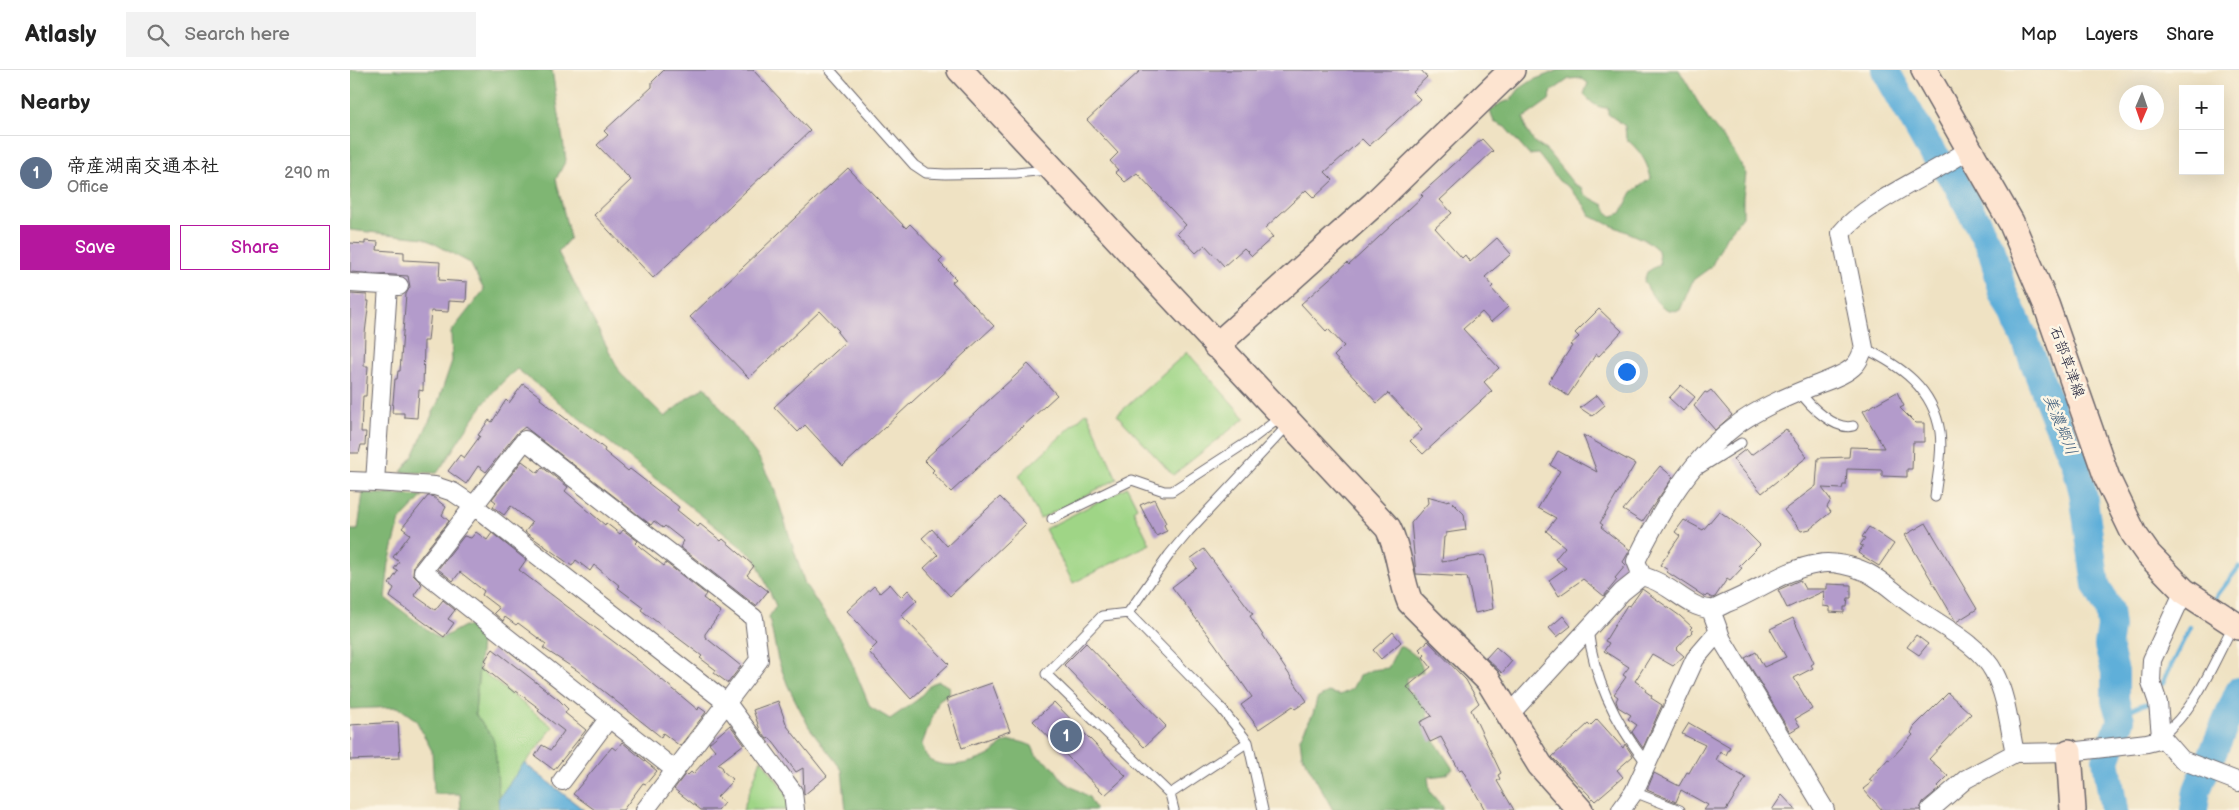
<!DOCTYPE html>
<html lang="en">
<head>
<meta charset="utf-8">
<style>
	:root { --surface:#fff; --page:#f2f2f2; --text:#222; --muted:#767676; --line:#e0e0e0; --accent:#b5179e }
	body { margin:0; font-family:"Balsamiq Sans","Klee One",sans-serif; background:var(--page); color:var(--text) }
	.controls { position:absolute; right:15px; top:15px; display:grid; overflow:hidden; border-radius:0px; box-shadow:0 5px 20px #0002 }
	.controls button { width:45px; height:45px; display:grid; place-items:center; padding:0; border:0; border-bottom:1px solid var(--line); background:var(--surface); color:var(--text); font:25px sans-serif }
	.compass { position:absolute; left:1769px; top:15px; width:45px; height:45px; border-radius:50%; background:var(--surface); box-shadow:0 5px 20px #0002; rotate:182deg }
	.you { position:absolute; left:1276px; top:301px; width:18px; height:18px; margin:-12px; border:4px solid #fff; border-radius:50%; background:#1a73e8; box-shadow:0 0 0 8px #1a73e833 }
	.badge { display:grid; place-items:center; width:32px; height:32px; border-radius:50%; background:var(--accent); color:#fff; font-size:16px; font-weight:700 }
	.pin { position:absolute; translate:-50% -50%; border:2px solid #fff; box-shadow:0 1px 5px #0006 }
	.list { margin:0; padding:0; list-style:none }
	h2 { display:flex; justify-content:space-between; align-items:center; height:65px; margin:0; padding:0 20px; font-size:21px }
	h2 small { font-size:16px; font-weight:400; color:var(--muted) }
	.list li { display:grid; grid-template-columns:32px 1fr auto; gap:15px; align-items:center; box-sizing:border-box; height:75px; padding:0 20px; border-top:1px solid var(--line) }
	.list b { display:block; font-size:19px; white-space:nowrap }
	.list p { margin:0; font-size:16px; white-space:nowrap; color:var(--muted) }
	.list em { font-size:16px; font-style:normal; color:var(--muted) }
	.actions { display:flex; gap:10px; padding:15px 20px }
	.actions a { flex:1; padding:11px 0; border:1px solid var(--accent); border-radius:0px; text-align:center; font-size:18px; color:var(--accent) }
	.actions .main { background:var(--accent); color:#fff }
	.icon { flex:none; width:28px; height:28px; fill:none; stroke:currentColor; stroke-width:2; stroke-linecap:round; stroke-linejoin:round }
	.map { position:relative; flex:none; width:1889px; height:740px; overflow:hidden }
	header { display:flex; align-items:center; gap:30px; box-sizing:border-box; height:70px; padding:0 25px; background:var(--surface); border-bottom:1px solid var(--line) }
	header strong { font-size:24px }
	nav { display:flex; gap:28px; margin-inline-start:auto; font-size:18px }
	.search { width:350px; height:45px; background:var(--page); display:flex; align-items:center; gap:12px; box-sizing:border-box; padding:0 18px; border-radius:0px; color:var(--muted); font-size:19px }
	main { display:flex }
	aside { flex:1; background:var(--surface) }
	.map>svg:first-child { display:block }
	.green { fill:#9fd586; stroke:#607c60 }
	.forest { fill:#7fb673; stroke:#506c57; fill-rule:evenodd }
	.water { fill:#5fafd9; stroke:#40688a }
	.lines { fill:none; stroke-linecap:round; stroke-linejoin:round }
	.stream { stroke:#5fafd9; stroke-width:4.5 }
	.river { stroke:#5fafd9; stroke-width:28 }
	.building { fill:#b39bcb }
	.lane-casing { stroke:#6a656b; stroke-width:11 }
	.street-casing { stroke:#6a656b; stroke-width:20 }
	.secondary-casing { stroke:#6a656b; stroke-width:28 }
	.lane { stroke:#fff; stroke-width:9 }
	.street { stroke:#fff; stroke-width:18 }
	.secondary { stroke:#fde4d0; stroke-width:25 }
	.labels { text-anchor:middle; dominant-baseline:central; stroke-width:5; stroke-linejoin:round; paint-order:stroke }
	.street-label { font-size:15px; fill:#22223b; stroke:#fcf5e5 }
	.water-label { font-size:16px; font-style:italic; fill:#3a5a7a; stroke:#fcf5e5 }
</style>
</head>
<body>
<header>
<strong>Atlasly</strong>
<div class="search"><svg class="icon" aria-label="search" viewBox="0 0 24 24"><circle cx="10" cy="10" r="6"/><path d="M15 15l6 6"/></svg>Search here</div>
<nav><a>Map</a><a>Layers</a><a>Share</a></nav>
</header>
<main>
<aside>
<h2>Nearby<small></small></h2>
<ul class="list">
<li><span class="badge" style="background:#5c6f8a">1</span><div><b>帝産湖南交通本社</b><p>Office</p></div><em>290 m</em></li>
</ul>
<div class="actions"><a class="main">Save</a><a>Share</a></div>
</aside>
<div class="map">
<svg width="1889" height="740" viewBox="0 0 1889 740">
	<rect width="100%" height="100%" fill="#fcf5e5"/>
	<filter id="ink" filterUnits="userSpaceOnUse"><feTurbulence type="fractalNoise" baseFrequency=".02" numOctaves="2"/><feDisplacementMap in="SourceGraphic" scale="10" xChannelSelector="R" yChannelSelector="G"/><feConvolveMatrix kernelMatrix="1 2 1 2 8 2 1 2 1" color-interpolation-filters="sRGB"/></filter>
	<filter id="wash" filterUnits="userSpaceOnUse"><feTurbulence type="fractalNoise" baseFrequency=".0096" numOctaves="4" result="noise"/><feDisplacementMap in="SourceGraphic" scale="20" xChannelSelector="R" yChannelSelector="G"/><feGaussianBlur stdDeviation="1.12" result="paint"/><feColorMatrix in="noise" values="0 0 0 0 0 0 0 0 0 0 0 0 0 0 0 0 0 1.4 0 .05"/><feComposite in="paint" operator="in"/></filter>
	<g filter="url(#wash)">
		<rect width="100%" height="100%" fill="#efe2c3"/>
		<path class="green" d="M837 282 895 348 823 405 767 345Z
			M737 342 767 409 690 449 669 405Z
			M777 417 787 437 783 440 800 474 723 513 695 459Z
			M129 599 203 657 148 729 145 677 125 644Z
			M411 689 436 723 439 740H393Z"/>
		<path class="forest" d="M0 0H202L216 90 206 109 220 168 208 182 271 304 315 347 336 329 355 317 409 388 424 418 455 514 494 574 520 637 540 649 567 630 581 614 589 611 599 617 598 624 589 630 572 674C573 677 574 682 576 685 587 703 626 693 641 684 645 682 648 676 652 674 662 668 673 672 682 676L686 685 704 698 714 712 739 727 746 740H496L492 700 459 657 438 616 428 590 419 547 426 536 405 488 167 299C132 327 113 367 87 403L51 402 63 386 88 332 102 291 101 262 134 220 120 193 74 168 0 160Z
			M1209 0H1329L1358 49 1384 82 1396 104 1393 127V146L1376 167 1361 197 1343 210 1330 240C1311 245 1301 224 1294 211L1297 202 1310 194 1308 180 1297 171 1240 146 1235 136 1220 118 1209 111 1188 84 1179 85 1155 57 1144 52 1140 41 1151 33 1161 30 1169 19 1183 10ZM1231 8 1238 13 1234 24C1241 33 1247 38 1258 38V44L1275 56 1276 69C1289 79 1297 91 1301 108L1282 122 1271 143 1262 146 1257 142 1254 135 1235 125 1232 118 1224 114 1197 81 1184 72 1176 59 1174 48 1199 30 1202 21 1219 9Z
			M13 423 73 426 50 450 39 493 35 528 90 569 114 556 132 559 125 644 143 668 145 677 150 740H111L110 724H84L82 681 66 650 48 637 0 639V460H8Z
			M1049 576C1062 581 1071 588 1073 602L1057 608V621L1066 625 1077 638 1079 662 1103 699 1095 705 1078 707 1080 722 1093 737V740H983L952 685 950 668 963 644 967 629 978 622 990 625 1002 619 1009 606 1021 600 1038 598Z"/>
		<path class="water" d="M174 693 234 740H150L148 729Z"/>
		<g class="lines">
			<path class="stream" d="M1866 527 1889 497
				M1812 614 1840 557
				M1771 650C1778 639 1787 636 1799 633"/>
			<path class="river" d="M1535 0 1578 76 1605 111 1642 181 1653 222 1674 267 1706 350 1725 392 1733 423 1746 515 1759 540 1761 557 1758 576 1765 602V630L1771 650 1756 690 1764 740
				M1844 740 1847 720 1889 621"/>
		</g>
		<g id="blocks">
			<path class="building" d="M314 0H403L460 61 303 208 244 145 281 110 247 75 258 65 254 61 302 17V12Z
				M791 0H1071L1077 7 1062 21 1070 29 1019 76 1012 69 975 102 983 110 964 128 956 120 915 158 923 167 902 186 894 178 874 196 855 175 846 183 827 163 836 155 787 103 775 112 765 102 768 100 760 91 768 83 737 50Z
				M1132 69 1143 81 1090 130 1102 143 1085 158 1112 188 1115 185 1120 192 1147 168 1161 184 1135 207 1143 216 1141 218 1158 237 1141 252 1132 242 1113 259 1149 298 1134 312 1142 321 1073 384 1060 371 1072 360 1038 323 1027 333 984 286 994 276 978 259 976 261 951 234 997 193 999 195 1073 126 1071 124Z
				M498 98 556 158 560 154 593 188 589 192 606 209 602 212 644 256 493 396 455 355 448 362 424 337 495 272 487 262 489 261 470 241 399 308 340 247Z
				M15 171 28 172 27 180 54 182V190L90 192 89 210 117 212 116 232 99 231 98 242 81 241 78 271H74L73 321 69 320 67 348 54 347V343H42L45 309H47L48 301H50L56 224 60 217 58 206 0 202V173L15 174Z
				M0 224 17 225V231H19L15 263 14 296H18L17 310 16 326H13L11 362H16L15 375H11L9 383H0Z
				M1249 239 1272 261 1249 286 1246 284 1218 326 1198 312 1222 276 1220 275 1229 267 1225 263Z
				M678 294 707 325 601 422 582 402 584 400 574 390Z
				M173 314 191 327 190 329 255 379 254 381 278 401 280 399 329 437 327 440 348 457 350 454 371 471 373 469 404 496 397 505 418 521 406 536 330 477 334 471 315 456 313 458 304 451 301 455 175 357 167 363 136 402 128 396 116 414 98 401 110 385 114 388 130 366 128 365 139 350 142 352 156 330 159 333Z
				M1331 315 1345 327 1333 341 1319 328Z
				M1361 320 1382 345 1365 360 1344 336 1355 322 1357 323Z
				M1547 322 1554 336 1550 338 1565 353H1574V372H1563L1562 399H1557V407L1532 406V400L1497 399 1496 415H1493L1492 419 1472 418 1481 430 1477 437 1481 442 1460 459 1451 461 1434 440 1466 416 1468 388 1499 387 1500 377 1534 378 1513 341Z
				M1247 325 1255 335 1242 346 1230 338Z
				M1436 359 1457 387 1412 423 1383 389 1396 379 1401 385Z
				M1233 365 1285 394 1250 453 1253 455 1251 457 1280 480 1273 492 1276 495 1265 508 1267 510 1254 526 1233 509 1209 526 1199 510 1216 498 1205 489 1215 477 1196 461 1206 448 1188 438 1210 401 1200 395 1208 381 1247 402Z
				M172 391 188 403 192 397 218 417 215 421 255 455 256 453 270 464 273 460 288 471 286 473 290 477 314 496 316 493 356 524 353 528 371 542 355 564V567L391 596 378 613 364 603 366 600 350 588 352 586 291 540 293 537 268 518 270 516 244 495 240 501 226 490 222 496 175 462 182 453 161 436 154 445 143 437 146 432 142 429Z
				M1310 396 1323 407 1292 452 1273 440Z
				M78 426H82L96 437 92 445 99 451 64 495 63 505 72 514 64 525 85 540 93 530 105 540 98 549 104 553 94 567 40 527 44 518 39 514 48 501 44 499 49 492 43 487 60 464 52 458Z
				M1077 426 1095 431 1100 430 1114 444 1116 460 1096 463V467H1094L1092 492 1134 485 1136 489 1143 539 1125 543 1117 507 1066 504 1061 453 1078 433Z
				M650 427 676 454 600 526 574 498 588 485 572 468 582 459 597 476Z
				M804 429 816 453 814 455 817 461 806 466 790 435Z
				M1369 441 1394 459 1410 475 1389 496 1392 498 1380 511 1377 509 1365 527 1362 528 1357 525 1355 527 1317 502 1318 500 1310 495 1330 466 1325 462 1334 450 1353 460Z
				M1576 453 1627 539 1606 552 1555 465Z
				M1519 457 1544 474 1529 496 1508 483 1513 476 1510 475 1515 468 1512 467Z
				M126 462 137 470 142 463 176 490 169 500 293 594 348 640 349 637 356 642 330 676 313 663 311 667 228 601 193 578 196 574 168 553 166 555 155 547 153 551 144 543 149 538 132 525 134 521 110 502 103 511 88 499 114 466 121 468Z
				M854 479 903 544 900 546 957 631 945 639 943 636 909 659 891 635 902 627 865 574 822 517 847 498 840 489Z
				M1450 510 1455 519H1477V514L1501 515V528H1498L1497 537H1494V543L1480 542V537L1473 536 1474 521 1437 538 1428 520Z
				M540 514 551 527 558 520 567 530 551 545 599 594 561 629 519 582 527 574 497 541 524 516 530 523Z
				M1292 519 1330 546 1342 557 1340 559 1343 561 1326 579 1334 586 1323 596 1302 584 1285 611 1296 619 1295 621 1302 626 1301 628 1312 635 1293 678 1282 662 1287 655 1278 649 1281 645 1268 637 1266 631 1268 627 1264 624 1276 607 1273 605 1279 597 1254 581 1259 573 1255 571 1277 535 1280 536Z
				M1213 546 1221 556 1207 567 1199 558Z
				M1443 548 1464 593 1461 595 1463 598 1444 608 1462 639 1445 649 1450 656 1440 662 1395 588 1406 582 1414 597 1436 587 1420 559Z
				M1043 562 1051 572 1031 589 1023 580Z
				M1566 565 1578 574 1569 585 1557 577Z
				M1078 571 1116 610 1129 633 1121 640 1151 703 1148 705 1150 709 1147 711 1164 740H1135L1112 699 1109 700 1108 698 1091 667 1080 672 1070 652 1082 646 1057 617 1081 597 1073 587 1075 585 1069 579Z
				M736 573 816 656 794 677 714 595Z
				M1146 577 1162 591 1152 603 1136 588Z
				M143 579 209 630 218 639 215 643 236 660 204 700 185 686 192 675 201 680 214 661 188 641 190 639 166 621 165 623 133 597 137 592 135 590Z
				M642 613 660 661 612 678 596 629Z
				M1598 623 1621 644 1579 689 1598 706 1587 717 1589 719 1573 732 1570 740H1532L1513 719 1522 712 1519 710 1538 689 1540 690 1563 665 1561 663 1564 657Z
				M428 631 437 656 477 706 454 725 453 698 446 702 420 668 417 669 410 660 403 640Z
				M704 632 776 706 755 725 683 651Z
				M1247 649 1273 678 1275 674 1283 686 1267 700 1273 707 1245 731 1202 687 1238 654 1240 656Z
				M48 652 50 688 0 690V655Z
				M1339 653 1380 677 1376 685 1370 682 1366 690 1396 708 1376 740H1354L1358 735 1331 720 1326 732 1297 720 1304 703 1329 716 1337 702 1339 703 1355 675 1332 664Z
				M380 655 394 674 368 694 373 698 372 700 383 710 367 727 374 733 368 740H351L324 719 336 703 338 705 341 702 343 704 365 680 359 673Z
				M272 672 307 701 296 714 293 713 273 740H245L223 724 262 677 266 680Z
				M1432 725 1446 740H1422Z"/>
		</g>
	</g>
	<g filter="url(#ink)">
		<use href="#blocks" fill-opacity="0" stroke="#6a656b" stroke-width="1"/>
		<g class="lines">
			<defs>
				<path id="lane" d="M480 0 564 95 576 103 595 104 666 103 697 100
					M1514 278C1551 296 1583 318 1590 362 1593 383 1587 406 1585 427
					M1450 322C1459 335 1485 361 1503 356
					M1351 398 1391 373
					M702 449 782 410 814 421H822L902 369 932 346
					M778 543 870 637 898 672 913 740
					M1238 560C1244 609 1267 655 1297 694
					M1811 666C1846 640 1863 593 1883 556
					M1284 722 1330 740
					M820 724 898 672
					M824 740 820 724 696 604 752 546 778 543 819 485 839 461 939 354"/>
				<path id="street" d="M0 213 49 216
					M0 411 25 412 38 216
					M25 412 85 416 103 422 124 436 377 633 443 722 445 740
					M1292 506 1286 491C1309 443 1342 389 1384 357 1405 340 1436 327 1461 317 1475 311 1495 306 1505 295 1510 290 1511 284 1514 278L1491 163C1517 131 1583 104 1620 79
					M1834 521 1802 590 1801 612 1808 633 1811 666 1832 690 1889 712
					M1361 540 1372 570 1475 740
					M1160 644 1272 522 1292 506C1299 508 1307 511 1313 515 1328 523 1342 538 1360 539 1365 540 1372 535 1377 533 1408 521 1435 499 1468 494 1482 491 1503 496 1516 502 1534 511 1546 524 1562 535 1587 554 1630 574 1644 602 1657 627 1659 656 1665 683
					M212 711 259 648
					M295 740 409 590 404 548 175 370 73 501 325 700
					M1271 740 1284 722 1345 589 1369 561
					M1580 740 1616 709 1665 683 1719 682 1797 673 1805 671 1811 666"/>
				<path id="secondary" d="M610 0 1038 458C1050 481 1050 508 1060 532L1138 610 1190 695 1230 740
					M1574 0 1661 152 1696 234 1757 408 1784 464 1798 484 1834 521 1889 557
					M866 276 1024 134 1162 0
					M1719 682 1723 740"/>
			</defs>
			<use href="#lane" class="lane-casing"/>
			<use href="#street" class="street-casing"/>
			<use href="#secondary" class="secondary-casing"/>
			<use href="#lane" class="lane"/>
			<use href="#street" class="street"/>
			<use href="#secondary" class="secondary"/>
		</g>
	</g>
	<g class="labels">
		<g class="street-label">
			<text transform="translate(1717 292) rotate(70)">石部草津線</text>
		</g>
		<g class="water-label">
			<text transform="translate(1710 355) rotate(68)">美濃郷川</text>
		</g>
	</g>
</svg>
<div class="controls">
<button>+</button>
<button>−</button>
</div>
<svg class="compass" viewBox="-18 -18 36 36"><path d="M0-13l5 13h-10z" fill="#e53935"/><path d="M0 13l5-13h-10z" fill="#767676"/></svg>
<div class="you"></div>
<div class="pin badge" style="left:716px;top:666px;background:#5c6f8a">1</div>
</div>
</main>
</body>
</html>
